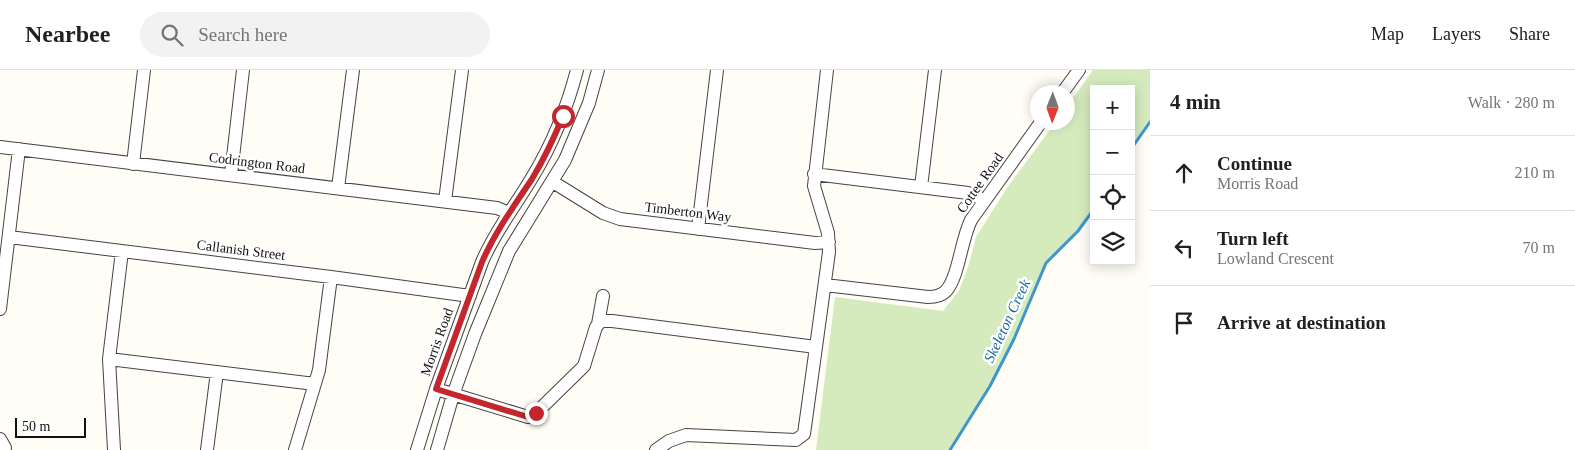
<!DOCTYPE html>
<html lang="en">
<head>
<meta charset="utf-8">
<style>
	:root { --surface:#fff; --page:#f2f2f2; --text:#202124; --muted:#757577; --line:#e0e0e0 }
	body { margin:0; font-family:"Times New Roman",serif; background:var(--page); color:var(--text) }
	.controls { position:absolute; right:15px; top:15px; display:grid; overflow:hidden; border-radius:0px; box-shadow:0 2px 12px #0003 }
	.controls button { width:45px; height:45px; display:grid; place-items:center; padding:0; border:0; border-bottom:1px solid var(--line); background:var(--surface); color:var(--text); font:25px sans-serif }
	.compass { position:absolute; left:1030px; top:15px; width:45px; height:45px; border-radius:50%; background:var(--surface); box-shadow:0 2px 12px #0003; rotate:181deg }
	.scale { position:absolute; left:15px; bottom:12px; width:71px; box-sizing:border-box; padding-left:5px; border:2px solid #111; border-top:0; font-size:14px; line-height:18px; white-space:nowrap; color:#111; -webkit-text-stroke:4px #fff; paint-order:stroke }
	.stop { position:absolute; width:15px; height:15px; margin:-11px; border:4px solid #c4262e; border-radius:50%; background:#fff }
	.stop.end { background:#c4262e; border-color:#fff; box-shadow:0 1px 5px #0008 }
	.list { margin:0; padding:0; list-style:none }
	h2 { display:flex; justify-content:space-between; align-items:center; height:65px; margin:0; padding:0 20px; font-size:21px }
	h2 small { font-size:16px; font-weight:400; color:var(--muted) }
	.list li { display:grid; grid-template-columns:32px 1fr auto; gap:15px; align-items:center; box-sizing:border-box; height:75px; padding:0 20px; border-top:1px solid var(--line) }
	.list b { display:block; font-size:19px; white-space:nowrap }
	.list p { margin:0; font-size:16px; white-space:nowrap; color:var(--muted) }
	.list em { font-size:16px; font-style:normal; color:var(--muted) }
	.icon { flex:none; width:28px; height:28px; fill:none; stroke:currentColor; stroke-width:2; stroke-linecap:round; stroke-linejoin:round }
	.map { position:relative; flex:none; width:1150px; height:380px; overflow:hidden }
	header { display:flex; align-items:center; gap:30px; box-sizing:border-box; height:70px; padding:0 25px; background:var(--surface); border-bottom:1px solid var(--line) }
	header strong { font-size:24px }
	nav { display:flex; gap:28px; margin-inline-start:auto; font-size:18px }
	.search { width:350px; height:45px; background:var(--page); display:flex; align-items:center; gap:12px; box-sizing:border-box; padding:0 18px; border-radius:28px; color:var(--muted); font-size:19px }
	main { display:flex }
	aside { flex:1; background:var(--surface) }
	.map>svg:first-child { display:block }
	.green { fill:#d5ebbd }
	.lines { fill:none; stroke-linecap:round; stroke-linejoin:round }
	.stream { stroke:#3f96cf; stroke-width:3 }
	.minor-casing { stroke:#444; stroke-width:14 }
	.minor { stroke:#fff; stroke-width:12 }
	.route { stroke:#c4262e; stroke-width:6 }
	.labels { text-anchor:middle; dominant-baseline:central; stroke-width:5; stroke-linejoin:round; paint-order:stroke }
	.street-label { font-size:14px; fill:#111; stroke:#fff }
	.water-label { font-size:15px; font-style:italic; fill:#1768a6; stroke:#fff }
</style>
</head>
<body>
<header>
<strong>Nearbee</strong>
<div class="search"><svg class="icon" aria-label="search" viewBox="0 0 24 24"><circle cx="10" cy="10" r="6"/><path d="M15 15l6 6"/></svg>Search here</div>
<nav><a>Map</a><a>Layers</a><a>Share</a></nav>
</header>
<main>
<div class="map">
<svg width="1150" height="380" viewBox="0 0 1150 380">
	<rect width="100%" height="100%" fill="#fffdf5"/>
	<path class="green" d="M1093 0H1150V52L1131 79V19H1094V139L1078 161 1046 193 1014 269 990 316 950 380H816L835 227 943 241 959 221 969 194 976 167 1007 118 1055 53 1068 52V35Z"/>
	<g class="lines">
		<path class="stream" d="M1131 79 1150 52
			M950 380 990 316 1014 269 1046 193 1078 161 1094 139"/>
		<defs>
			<path id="minor" d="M1063 22 1079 0
				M0 77 497 138 509 143
				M133 94 144 0
				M814 104 968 123 976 126 984 131
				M231 105 243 0
				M553 112 603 143 620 149 815 173 829 172
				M921 117 935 0
				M338 118 353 0
				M445 131 462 0
				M698 159 717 0
				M9 167 331 207 470 226
				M825 215 928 227C934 227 941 226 946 221 959 206 961 170 971 150L1041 52
				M0 239 19 79
				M598 254 603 226
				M109 289 315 314
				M436 319 528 347 536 343 584 296 596 257 601 251H612L816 277 829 182 828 163 814 116 827 0
				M0 369 5 378
				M114 380 109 289 122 181
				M207 380 217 302
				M295 380 319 300 331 207
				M417 380 436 319 482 192C495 161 516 135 533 106 553 73 567 38 577 0
				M437 380 453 325 475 264 509 181 565 90 589 33 598 0
				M656 380 669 371 686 365 796 370 804 364 816 277"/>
		</defs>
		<use href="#minor" class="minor-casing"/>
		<use href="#minor" class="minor"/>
	</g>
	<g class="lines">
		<path class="route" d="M536 343 528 347 436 319 482 192C495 162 514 136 532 109 544 89 554 68 563 46"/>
	</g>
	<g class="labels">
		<g class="street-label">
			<text transform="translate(257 93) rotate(7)">Codrington Road</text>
			<text transform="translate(980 113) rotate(-55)">Cottee Road</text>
			<text transform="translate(688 142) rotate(7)">Timberton Way</text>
			<text transform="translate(241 180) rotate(7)">Callanish Street</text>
			<text transform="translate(437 272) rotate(-70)">Morris Road</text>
		</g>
		<g class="water-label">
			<text transform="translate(1007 251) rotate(-65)">Skeleton Creek</text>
		</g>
	</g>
</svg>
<div class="controls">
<button>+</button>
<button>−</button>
<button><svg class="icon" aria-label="locate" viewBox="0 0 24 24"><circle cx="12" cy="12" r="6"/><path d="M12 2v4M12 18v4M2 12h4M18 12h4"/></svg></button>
<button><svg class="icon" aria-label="layers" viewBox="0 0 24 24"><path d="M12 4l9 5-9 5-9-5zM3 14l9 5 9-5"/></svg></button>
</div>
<svg class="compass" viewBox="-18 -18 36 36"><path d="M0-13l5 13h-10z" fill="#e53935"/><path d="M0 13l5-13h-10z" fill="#757577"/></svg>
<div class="scale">50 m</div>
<div class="stop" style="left:563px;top:46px"></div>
<div class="stop end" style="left:536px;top:343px"></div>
</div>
<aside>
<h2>4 min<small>Walk · 280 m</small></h2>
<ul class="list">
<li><svg class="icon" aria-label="ahead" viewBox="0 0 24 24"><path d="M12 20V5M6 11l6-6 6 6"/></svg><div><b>Continue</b><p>Morris Road</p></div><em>210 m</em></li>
<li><svg class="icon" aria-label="left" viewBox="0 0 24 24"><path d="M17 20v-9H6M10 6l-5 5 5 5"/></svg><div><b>Turn left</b><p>Lowland Crescent</p></div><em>70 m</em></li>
<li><svg class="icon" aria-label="arrive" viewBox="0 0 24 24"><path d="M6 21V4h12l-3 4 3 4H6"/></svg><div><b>Arrive at destination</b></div></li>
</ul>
</aside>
</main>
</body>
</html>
